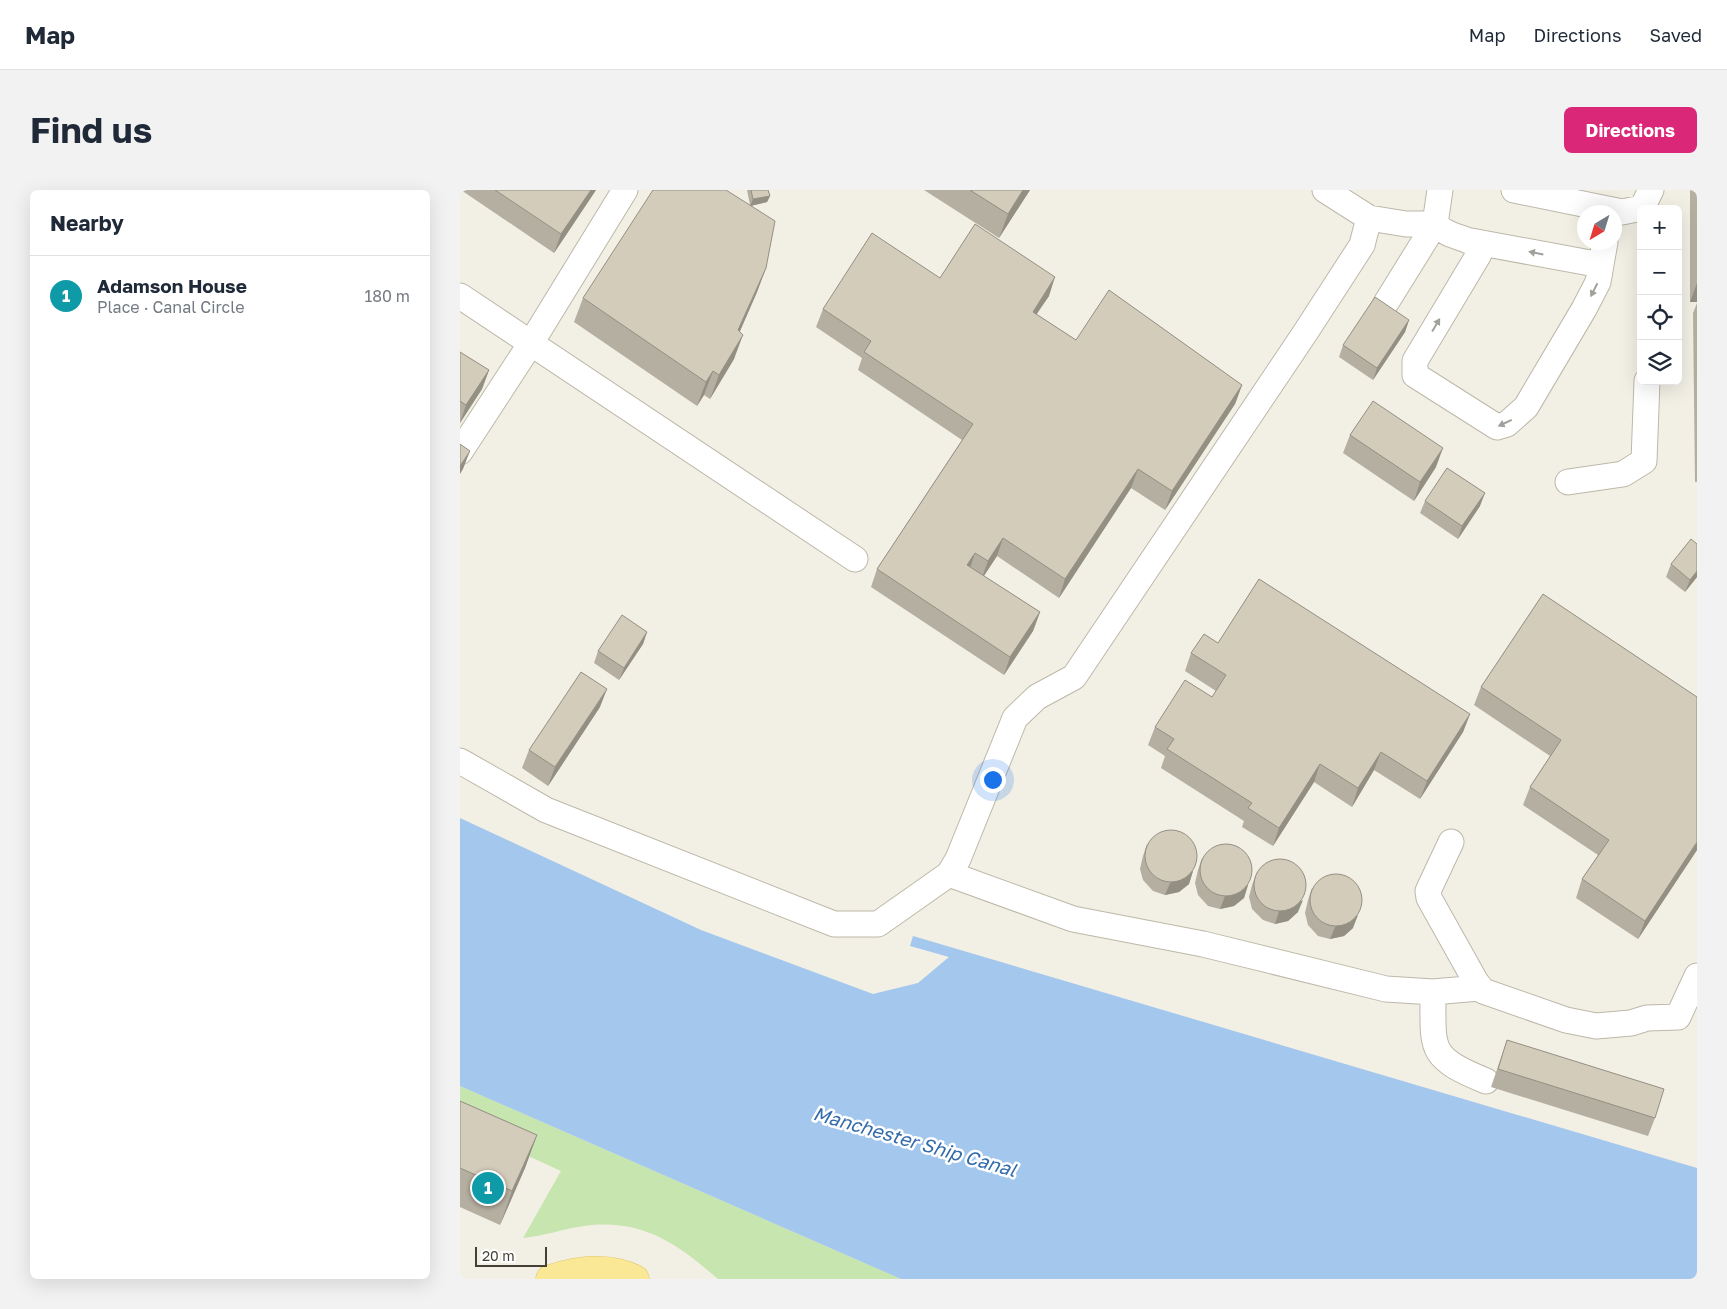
<!DOCTYPE html>
<html lang="en">
<head>
<meta charset="utf-8">
<style>
	:root { --surface:#fff; --page:#f2f2f3; --text:#1f2937; --muted:#747a83; --line:#e0e1e3; --accent:#db2777 }
	body { margin:0; font-family:"Golos Text",sans-serif; background:var(--page); color:var(--text) }
	.controls { position:absolute; right:15px; top:15px; display:grid; overflow:hidden; border-radius:8px; box-shadow:0 5px 20px #0002 }
	.controls button { width:45px; height:45px; display:grid; place-items:center; padding:0; border:0; border-bottom:1px solid var(--line); background:var(--surface); color:var(--text); font:25px sans-serif }
	.compass { position:absolute; left:1117px; top:15px; width:45px; height:45px; border-radius:50%; background:var(--surface); box-shadow:0 5px 20px #0002; rotate:218deg }
	.scale { position:absolute; left:15px; bottom:12px; width:72px; box-sizing:border-box; padding-left:5px; border:2px solid #444035; border-top:0; font-size:14px; line-height:18px; white-space:nowrap; color:#444035; -webkit-text-stroke:4px #fff; paint-order:stroke }
	.you { position:absolute; left:532px; top:589px; width:18px; height:18px; margin:-12px; border:4px solid #fff; border-radius:50%; background:#1a73e8; box-shadow:0 0 0 8px #1a73e833 }
	.badge { display:grid; place-items:center; width:32px; height:32px; border-radius:50%; background:var(--accent); color:#fff; font-size:16px; font-weight:700 }
	.pin { position:absolute; translate:-50% -50%; border:2px solid #fff; box-shadow:0 1px 5px #0006 }
	.list { margin:0; padding:0; list-style:none }
	h2 { display:flex; justify-content:space-between; align-items:center; height:65px; margin:0; padding:0 20px; font-size:21px }
	h2 small { font-size:16px; font-weight:400; color:var(--muted) }
	.list li { display:grid; grid-template-columns:32px 1fr auto; gap:15px; align-items:center; box-sizing:border-box; height:80px; padding:0 20px; border-top:1px solid var(--line) }
	.list b { display:block; font-size:19px; white-space:nowrap }
	.list p { margin:0; font-size:16px; white-space:nowrap; color:var(--muted) }
	.list em { font-size:16px; font-style:normal; color:var(--muted) }
	.icon { flex:none; width:28px; height:28px; fill:none; stroke:currentColor; stroke-width:2; stroke-linecap:round; stroke-linejoin:round }
	.map { position:relative; flex:none; width:1237px; height:1089px; overflow:hidden; border-radius:8px }
	header { display:flex; align-items:center; gap:30px; box-sizing:border-box; height:70px; padding:0 25px; background:var(--surface); border-bottom:1px solid var(--line) }
	header strong { font-size:24px }
	nav { display:flex; gap:28px; margin-inline-start:auto; font-size:18px }
	.intro { display:flex; align-items:center; justify-content:space-between; box-sizing:border-box; height:120px; padding:0 30px }
	h1 { margin:0; font-size:35px }
	.button { padding:12px 22px; border-radius:8px; background:var(--accent); color:#fff; font-size:18px; font-weight:700 }
	main { display:flex; gap:30px; padding:0 30px }
	aside { flex:1; background:var(--surface); border-radius:8px; box-shadow:0 5px 20px #0002 }
	.map>svg:first-child { display:block }
	.green { fill:#c7e5af }
	.water { fill:#a3c7ed }
	.lines { fill:none; stroke-linecap:round; stroke-linejoin:round }
	.minor-casing { stroke:#bdb8a8; stroke-width:27 }
	.major-casing { stroke:#dec767; stroke-width:29 }
	.minor { stroke:#fff; stroke-width:25 }
	.major { stroke:#fae896; stroke-width:28 }
	.wall { fill:#b5afa1 }
	.shaded-wall { fill:#948f83 }
	.building { fill:#d3ccbb; stroke:#948f83 }
	.oneway { fill:#a2a09a }
	.labels { text-anchor:middle; dominant-baseline:central; stroke-width:5; stroke-linejoin:round; paint-order:stroke }
	.water-label { font-size:19px; font-style:italic; fill:#336bab; stroke:#fff }
</style>
</head>
<body>
<header>
<strong>Map</strong>
<nav><a>Map</a><a>Directions</a><a>Saved</a></nav>
</header>
<div class="intro"><h1>Find us</h1><a class="button">Directions</a></div>
<main>
<aside>
<h2>Nearby<small></small></h2>
<ul class="list">
<li><span class="badge" style="background:#0f9aa8">1</span><div><b>Adamson House</b><p>Place · Canal Circle</p></div><em>180 m</em></li>
</ul>
</aside>
<div class="map">
<svg width="1237" height="1089" viewBox="0 0 1237 1089">
	<rect width="100%" height="100%" fill="#f2efe5"/>
	<path class="green" d="M0 896 441 1089H258C217 1053 181 1028 124 1036 103 1039 84 1046 63 1048L101 981 0 935Z"/>
	<path class="water" d="M0 628 241 740 413 804 458 793 489 767 450 756 453 746 1237 978V1089H441L0 896Z"/>
	<g class="lines">
		<defs>
			<path id="minor" d="M865 0 909 28 946 34H975
				M980 0 975 34C991 49 1002 45 1018 56L1019 64 955 171V185L1037 237 1047 234 1066 217 1124 119 1138 92 1145 52
				M1054 0 1162 22 1182 18 1191 0
				M1011 51 1141 75
				M0 106 395 369
				M926 113 975 34
				M0 262 71 153 165 0
				M1108 292 1163 284 1184 271 1187 191
				M0 571 86 620 374 734H418L489 684 498 669 555 528 577 507 614 487 845 143 902 55 909 28
				M991 652 968 701 969 708 1016 792 1023 801 1106 830 1136 836 1171 833 1187 828 1218 827 1237 786
				M489 684 613 729 743 754 926 799 973 802 1019 798
				M973 802C973 861 968 867 1026 891"/>
			<path id="major" d="M90 1089C117 1080 147 1075 175 1089"/>
		</defs>
		<use href="#minor" class="minor-casing"/>
		<use href="#major" class="major-casing"/>
		<use href="#minor" class="minor"/>
		<use href="#major" class="major"/>
	</g>
	<path class="wall" d="M1 0H136L94 63Z
		M287 0H308L310 6 307 12 291 16 306 78 297 102 280 141 274 169 250 209 244 205 237 216 114 132 123 108 290 15Z
		M464 0H570L539 48Z
		M1230 0H1237V112H1230Z
		M589 106 576 124 616 150 782 195 775 214 705 320 671 298 599 408 537 366 524 386 580 422 573 441 544 485 411 397 417 379 502 250 398 180 402 168 356 137 363 119Z
		M1237 113V292H1235L1233 123Z
		M949 130 945 142 913 190 879 167 883 155Z
		M0 162 29 180 22 199 0 233Z
		M890 245 976 277 954 311 883 263Z
		M965 311 1020 316 998 349 960 323Z
		M1211 374 1237 387 1225 402 1206 387Z
		M1083 404 1237 660 1178 749 1116 708 1122 689 1138 665 1063 615 1070 597 1090 566 1014 515 1021 497Z
		M187 442 183 454 159 490 134 473 138 461Z
		M758 453 1010 524 1003 542 960 609 914 580 892 617 854 592 813 656 782 637 784 631 701 578 705 566 688 555 695 537 752 507 756 501 725 481 731 463Z
		M140 517 88 596 62 578 69 560Z
		M687 654 733 681 729 694 719 702 705 705 693 701 683 690 680 679 683 666Z
		M742 668 788 695 784 708 774 716 760 719 748 716 738 705 735 693 738 680Z
		M797 682 838 722 828 731 815 734 803 730 792 719 789 707 792 695Z
		M852 698 893 738 884 746 870 749 858 746 848 735 845 723 848 710Z
		M1047 850 1195 928 1188 946 1031 897Z
		M0 911 77 945 65 978 40 1035 0 1017Z"/>
	<path class="shaded-wall" d="M131 0H136L94 63 101 44Z
		M563 0H570L539 48 548 24Z
		M310 6 307 12 290 16 293 9Z
		M306 78 297 102 270 164 278 140Z
		M595 87 589 106 566 140 573 122Z
		M1237 93V112H1230Z
		M949 130 945 142 913 190 917 178Z
		M283 145 274 169 250 209 259 185Z
		M29 180 22 199 0 233 6 215Z
		M253 181 244 205 237 216 246 192Z
		M782 195 775 214 705 320 712 301Z
		M983 258 976 277 954 311 960 292Z
		M10 261 3 279 0 284V276Z
		M678 279 671 298 599 408 605 389Z
		M1025 303 1020 316 998 349 1002 336Z
		M543 348 537 366 521 390 528 371Z
		M515 363 509 381 507 375Z
		M1237 381V387L1225 402 1230 390Z
		M580 422 573 441 544 485 550 467Z
		M187 442 183 454 159 490 164 478Z
		M147 499 140 517 88 596 95 577Z
		M1010 524 1003 542 960 609 967 591Z
		M921 562 914 580 892 617 898 598Z
		M860 574 854 592 813 656 819 638Z
		M1237 652V660L1178 749 1185 731Z
		M733 681 729 694 719 702 705 705 710 693Z
		M788 695 784 708 774 716 760 719 765 706Z
		M843 710 838 722 828 731 815 734 819 721Z
		M898 725 893 738 884 746 870 749 875 737Z
		M77 945 65 978 40 1035 52 1001Z"/>
	<path class="building" d="M35 0H131L101 44Z
		M193 0H266L315 31 306 78 278 140 283 145 259 185 253 181 246 192 123 108Z
		M291 0H308L310 6 293 9Z
		M510 0H563L548 24Z
		M515 34 595 87 573 122 616 150 649 100 782 195 712 301 678 279 605 389 543 348 528 371 515 363 507 375 580 422 550 467 417 379 513 234 404 162 411 151 363 119 412 43 480 88Z
		M915 107 949 130 917 178 883 155Z
		M0 162 29 180 6 215 0 211Z
		M913 211 983 258 960 292 890 245Z
		M0 254 10 261 0 276Z
		M987 278 1025 303 1002 336 965 311Z
		M1231 349 1237 354V381L1230 390 1211 374Z
		M799 389 1010 524 967 591 921 562 898 598 860 574 819 638 788 618 792 613 707 559 714 549 695 537 725 490 752 507 766 485 731 463 744 444 758 453Z
		M1083 404 1237 507V652L1185 731 1122 689 1149 650 1070 597 1101 550 1021 497Z
		M162 425 187 442 164 478 138 461Z
		M121 482 147 499 95 577 69 560Z
		M685 666a26 26 0 1 1 52 0a26 26 0 1 1-52 0Z
		M740 680a26 26 0 1 1 52 0a26 26 0 1 1-52 0Z
		M794 695a26 26 0 1 1 52 0a26 26 0 1 1-52 0Z
		M850 710a26 26 0 1 1 52 0a26 26 0 1 1-52 0Z
		M1047 850 1204 899 1195 928 1038 879Z
		M0 911 77 945 52 1001 0 978Z"/>
	<defs><path id="oneway-solid" d="M-6-.8H1V-3.2L6.5 0L1 3.2V.8H-6Z" transform="scale(1.25)"/></defs>
	<g class="oneway">
		<use href="#oneway-solid" transform="translate(1076 63) rotate(-169)"/>
		<use href="#oneway-solid" transform="translate(1134 100) rotate(117)"/>
		<use href="#oneway-solid" transform="translate(976 135) rotate(-59)"/>
		<use href="#oneway-solid" transform="translate(1045 233) rotate(155)"/>
	</g>
	<g class="labels">
		<g class="water-label">
			<text transform="translate(455 951) rotate(16)">Manchester Ship Canal</text>
		</g>
	</g>
</svg>
<div class="controls">
<button>+</button>
<button>−</button>
<button><svg class="icon" aria-label="locate" viewBox="0 0 24 24"><circle cx="12" cy="12" r="6"/><path d="M12 2v4M12 18v4M2 12h4M18 12h4"/></svg></button>
<button><svg class="icon" aria-label="layers" viewBox="0 0 24 24"><path d="M12 4l9 5-9 5-9-5zM3 14l9 5 9-5"/></svg></button>
</div>
<svg class="compass" viewBox="-18 -18 36 36"><path d="M0-13l5 13h-10z" fill="#e53935"/><path d="M0 13l5-13h-10z" fill="#747a83"/></svg>
<div class="scale">20 m</div>
<div class="you"></div>
<div class="pin badge" style="left:28px;top:998px;background:#0f9aa8">1</div>
</div>
</main>
</body>
</html>
